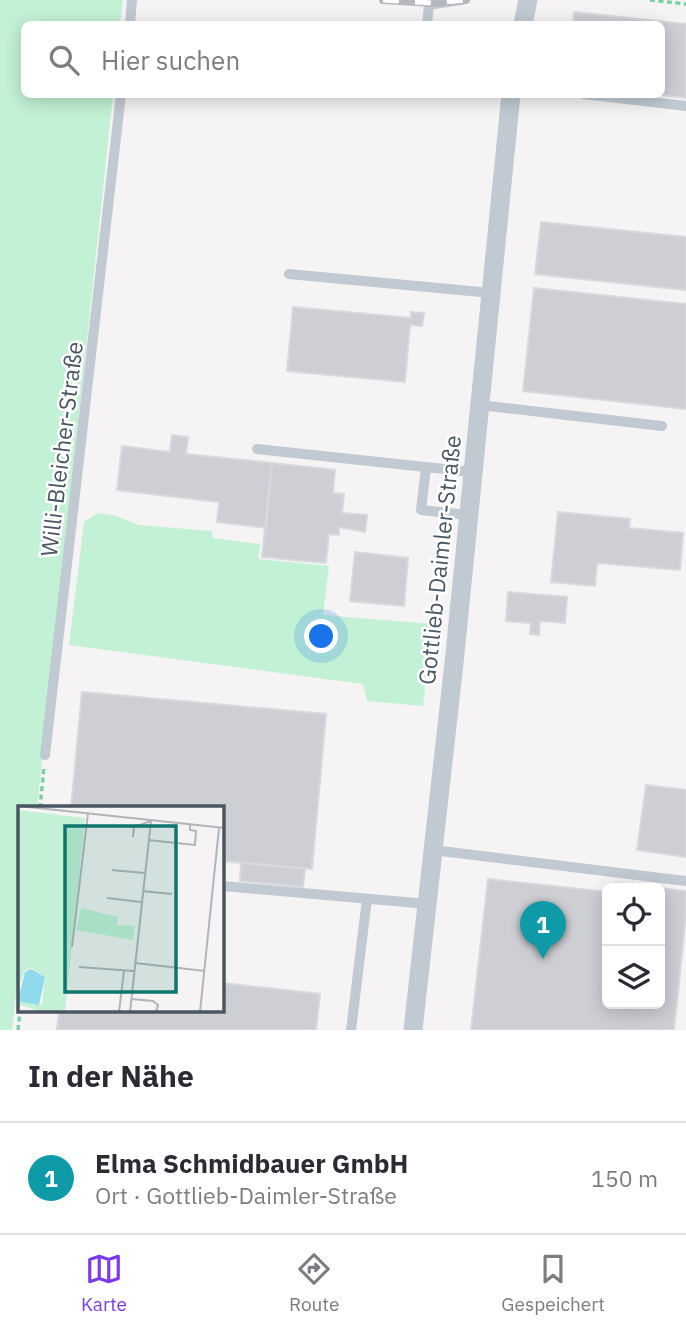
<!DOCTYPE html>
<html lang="de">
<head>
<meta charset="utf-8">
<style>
	:root { --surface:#fff; --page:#f7f7f7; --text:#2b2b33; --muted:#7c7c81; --line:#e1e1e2; --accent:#7c3aed }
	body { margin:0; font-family:"IBM Plex Sans",sans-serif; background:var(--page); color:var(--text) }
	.controls { position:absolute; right:21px; bottom:21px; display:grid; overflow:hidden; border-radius:10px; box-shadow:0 4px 18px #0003 }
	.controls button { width:63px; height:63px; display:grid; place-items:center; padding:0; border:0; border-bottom:2px solid var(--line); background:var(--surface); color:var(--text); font:35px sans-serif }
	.you { position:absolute; left:322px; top:637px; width:24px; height:24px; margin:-18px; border:5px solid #fff; border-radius:50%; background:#1a73e8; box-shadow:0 0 0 10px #1a73e833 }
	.badge { display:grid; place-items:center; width:46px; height:46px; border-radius:50%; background:var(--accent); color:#fff; font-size:23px; font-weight:700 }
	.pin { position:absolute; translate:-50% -58px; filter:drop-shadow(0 2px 4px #0008) }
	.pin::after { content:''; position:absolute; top:37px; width:24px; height:21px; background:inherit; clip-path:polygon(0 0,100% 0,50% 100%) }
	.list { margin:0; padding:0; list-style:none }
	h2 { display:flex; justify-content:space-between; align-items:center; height:91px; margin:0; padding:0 28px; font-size:30px }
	h2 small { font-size:23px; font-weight:400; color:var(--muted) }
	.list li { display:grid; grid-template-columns:46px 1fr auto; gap:21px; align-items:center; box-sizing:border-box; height:112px; padding:0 28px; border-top:2px solid var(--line) }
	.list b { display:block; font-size:26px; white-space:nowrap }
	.list p { margin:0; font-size:23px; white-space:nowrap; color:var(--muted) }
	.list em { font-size:23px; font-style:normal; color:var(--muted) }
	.icon { flex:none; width:38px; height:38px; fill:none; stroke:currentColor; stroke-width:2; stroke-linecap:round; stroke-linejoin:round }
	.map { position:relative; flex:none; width:686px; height:1030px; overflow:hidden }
	.search { position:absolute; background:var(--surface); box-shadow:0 4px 18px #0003; left:21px; right:21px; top:21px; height:77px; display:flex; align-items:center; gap:18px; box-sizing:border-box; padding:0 24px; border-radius:10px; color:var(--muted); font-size:26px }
	.sheet { height:203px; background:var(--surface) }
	nav { display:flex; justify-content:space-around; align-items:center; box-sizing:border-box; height:98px; border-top:2px solid var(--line); background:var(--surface); font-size:19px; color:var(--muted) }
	nav a { display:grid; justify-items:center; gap:4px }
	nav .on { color:var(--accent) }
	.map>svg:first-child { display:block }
	.green { fill:#c3f1d5 }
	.building { fill:#cdcfd5; stroke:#d7d9de; stroke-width:2 }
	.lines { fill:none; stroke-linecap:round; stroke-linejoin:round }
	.path { stroke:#7ad0a6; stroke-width:3.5; stroke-dasharray:5 3.5; stroke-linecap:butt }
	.lane { stroke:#c1cad2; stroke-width:10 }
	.street { stroke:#c1cad2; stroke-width:19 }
	.rail-casing { stroke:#b5b8bd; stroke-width:8 }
	.rail { stroke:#fff; stroke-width:5; stroke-dasharray:16; stroke-linecap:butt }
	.labels { text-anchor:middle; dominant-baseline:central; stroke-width:5; stroke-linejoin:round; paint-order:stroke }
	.street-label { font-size:23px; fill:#4a5661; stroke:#fff }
	.inset-road { fill:none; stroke:#b1b4b9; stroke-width:2 }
	.view { fill:#0f766e; fill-opacity:0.15; stroke:#0f766e; stroke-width:3.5 }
	.inset-edge { fill:none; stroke:#4a5661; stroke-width:3.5 }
</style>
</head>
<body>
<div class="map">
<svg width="686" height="1030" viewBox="0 0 686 1030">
	<rect width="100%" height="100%" fill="#f5f3f3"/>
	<path class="green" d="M0 0H123L120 24H24V94L113 95 37 808H19V967L12 1030H0Z
		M98 513 116 516 139 525 212 531 213 538 260 544 258 559 329 566 323 615 432 624 423 706 367 701 363 684 69 645 84 522Z"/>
	<path class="building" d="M574 12 686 24V98L654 94H662V24H573Z
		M541 222 686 237V290L535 274Z
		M534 288 686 304V409L523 391Z
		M293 307 411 318V312L424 313 422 326 410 325 405 382 287 371Z
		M172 435 188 437 186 454 272 463 266 528 217 522 219 502 117 490 122 446 170 452Z
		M272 463 335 470 333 493 344 494 342 513 367 515 365 532 339 527V535L329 534 326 563 262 557Z
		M558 512 630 519 629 528 683 533 680 570 597 563 595 586 551 582Z
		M355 552 408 558 404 606 350 601Z
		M508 592 567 597 565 623 540 621 539 635 530 634 531 623 506 621Z
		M82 692 326 714 312 869 222 861V808H71Z
		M646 785 686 790V857L637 850Z
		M241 863 305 869 303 887 240 881Z
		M488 879 607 892V1004H660V888H615V883L686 891V915L674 1030H471Z
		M222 983 320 994 316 1030H57L59 1011H222Z"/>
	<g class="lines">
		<path class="path" d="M650 0 686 4
			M40 808 44 767
			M18 1030 20 1011"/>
		<path class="lane" d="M130 24 132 0
			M427 24 429 5 461 0
			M583 94 686 106
			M289 274 491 293
			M479 405 662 426
			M257 449 472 472
			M426 467 421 510 468 515
			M45 755 121 94
			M433 850 686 881
			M222 886 428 904
			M351 1030 367 899"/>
		<path class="street" d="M523 24 528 0
			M413 1030 454 663 511 94"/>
		<defs>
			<path id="rail" d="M383 0 433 3 466 0"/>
		</defs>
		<use href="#rail" class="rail-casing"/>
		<use href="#rail" class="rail"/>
	</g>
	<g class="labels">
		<g class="street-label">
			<text transform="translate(61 449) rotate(-83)">Willi-Bleicher-Straße</text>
			<text transform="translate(439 560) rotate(-84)">Gottlieb-Daimler-Straße</text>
		</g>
	</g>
	<g transform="translate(18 806)">
		<rect width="206" height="206" fill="#f5f3f3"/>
		<path d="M0 4 67 12 47 206H24L0 198ZM14 162 27 171 24 200 0 182 7 164ZM63 102 100 111 99 119 117 120 115 134 58 124Z" fill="#c3f1d5" fill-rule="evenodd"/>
		<path d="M13 163 27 171 21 199 0 195 7 166Z" fill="#90daee"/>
		<path class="inset-road" d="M1 0 207 22M130 34 177 39 178 25 172 24V19M94 64 126 67M124 85 154 88M89 92 123 96M54 141 70 7M117 157 187 165M61 161 116 165M113 193 135 195 140 199 138 206M101 206 106 165M112 206 133 15 116 21 115 31M182 206 201 22"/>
		<path class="view" d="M47 20H158V186H47Z"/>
		<rect width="206" height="206" class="inset-edge"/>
	</g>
</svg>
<div class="controls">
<button><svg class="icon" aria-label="locate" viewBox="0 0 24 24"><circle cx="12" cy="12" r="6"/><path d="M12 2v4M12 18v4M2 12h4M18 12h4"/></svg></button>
<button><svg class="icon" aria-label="layers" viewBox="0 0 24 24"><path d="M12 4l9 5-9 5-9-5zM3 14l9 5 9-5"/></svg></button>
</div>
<div class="you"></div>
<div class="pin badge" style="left:543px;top:959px;background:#0f9aa8">1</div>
<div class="search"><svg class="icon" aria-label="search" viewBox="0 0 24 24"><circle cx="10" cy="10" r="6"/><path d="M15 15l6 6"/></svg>Hier suchen</div>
</div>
<section class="sheet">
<h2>In der Nähe<small></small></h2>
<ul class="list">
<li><span class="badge" style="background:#0f9aa8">1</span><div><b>Elma Schmidbauer GmbH</b><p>Ort · Gottlieb-Daimler-Straße</p></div><em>150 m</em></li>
</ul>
</section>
<nav>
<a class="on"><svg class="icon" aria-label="map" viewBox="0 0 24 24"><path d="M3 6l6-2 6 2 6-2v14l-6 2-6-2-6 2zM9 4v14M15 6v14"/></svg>Karte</a>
<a><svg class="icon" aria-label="directions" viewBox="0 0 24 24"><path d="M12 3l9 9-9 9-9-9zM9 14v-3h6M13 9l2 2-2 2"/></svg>Route</a>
<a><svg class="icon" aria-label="saved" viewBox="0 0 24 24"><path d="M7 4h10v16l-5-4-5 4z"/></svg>Gespeichert</a>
</nav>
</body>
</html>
